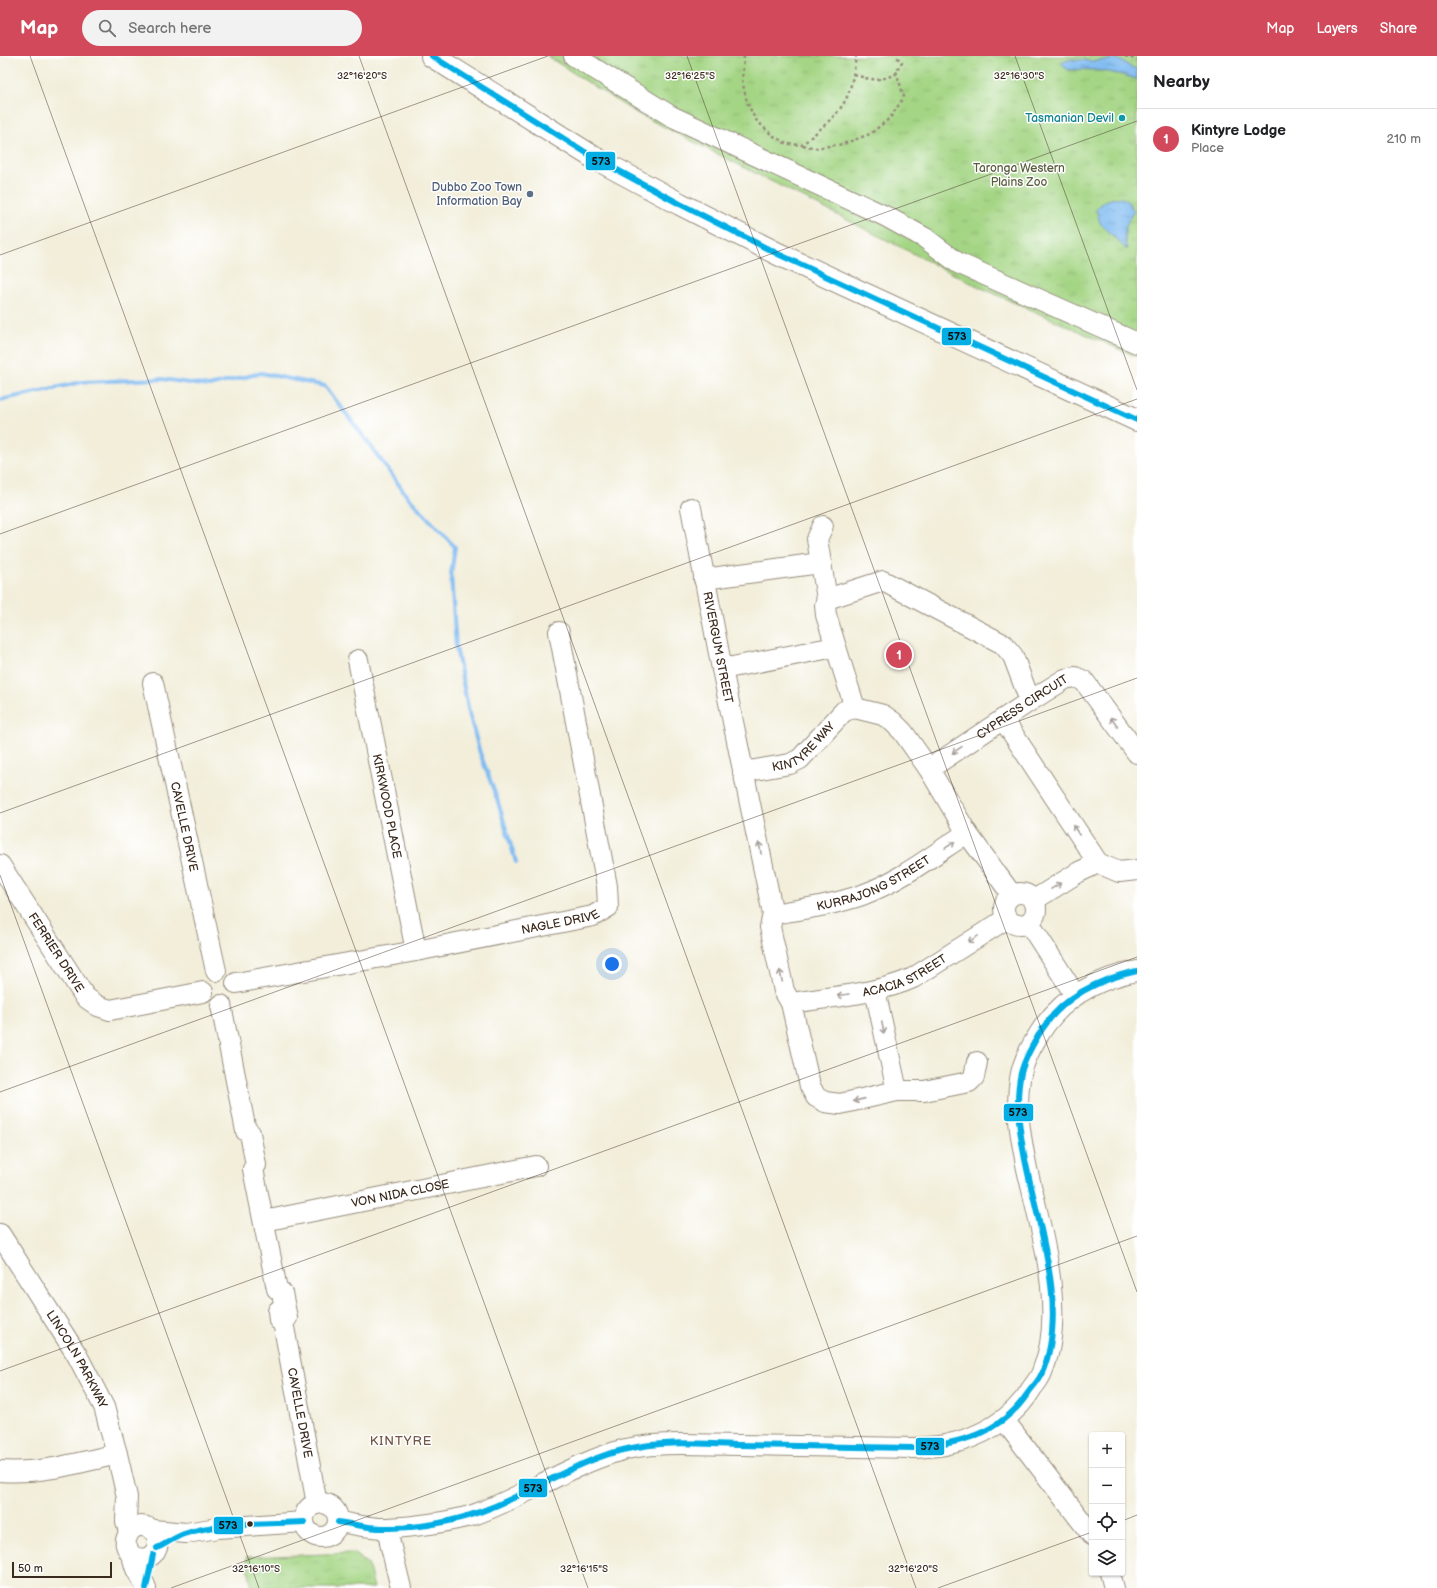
<!DOCTYPE html>
<html lang="en">
<head>
<meta charset="utf-8">
<style>
	:root { --surface:#fff; --page:#f2f2f2; --text:#202124; --muted:#757577; --line:#e0e0e0; --accent:#d1495b }
	body { margin:0; font-family:"Balsamiq Sans",sans-serif; background:var(--page); color:var(--text) }
	.controls { position:absolute; right:12px; bottom:12px; display:grid; overflow:hidden; border-radius:4px; box-shadow:0 1px 3px #0004 }
	.controls button { width:36px; height:36px; display:grid; place-items:center; padding:0; border:0; border-bottom:1px solid var(--line); background:var(--surface); color:var(--text); font:20px sans-serif }
	.scale { position:absolute; left:12px; bottom:10px; width:100px; box-sizing:border-box; padding-left:4px; border:2px solid #3b2a1e; border-top:0; font-size:11px; line-height:14px; white-space:nowrap; color:#3b2a1e; -webkit-text-stroke:3px #fff; paint-order:stroke }
	.you { position:absolute; left:612px; top:908px; width:14px; height:14px; margin:-10px; border:3px solid #fff; border-radius:50%; background:#1a73e8; box-shadow:0 0 0 6px #1a73e833 }
	.badge { display:grid; place-items:center; width:26px; height:26px; border-radius:50%; background:var(--accent); color:#fff; font-size:13px; font-weight:700 }
	.pin { position:absolute; translate:-50% -50%; border:2px solid #fff; box-shadow:0 1px 4px #0006 }
	.list { margin:0; padding:0; list-style:none }
	h2 { display:flex; justify-content:space-between; align-items:center; height:52px; margin:0; padding:0 16px; font-size:17px }
	h2 small { font-size:13px; font-weight:400; color:var(--muted) }
	.list li { display:grid; grid-template-columns:26px 1fr auto; gap:12px; align-items:center; box-sizing:border-box; height:60px; padding:0 16px; border-top:1px solid var(--line) }
	.list b { display:block; font-size:15px; white-space:nowrap }
	.list p { margin:0; font-size:13px; white-space:nowrap; color:var(--muted) }
	.list em { font-size:13px; font-style:normal; color:var(--muted) }
	.icon { flex:none; width:22px; height:22px; fill:none; stroke:currentColor; stroke-width:2; stroke-linecap:round; stroke-linejoin:round }
	.map { position:relative; flex:none; width:1137px; height:1532px; overflow:hidden }
	header { display:flex; align-items:center; gap:24px; box-sizing:border-box; height:56px; padding:0 20px; background:var(--accent); color:#fff }
	header strong { font-size:19px }
	nav { display:flex; gap:22px; margin-inline-start:auto; font-size:14px }
	.search { width:280px; height:36px; background:var(--page); display:flex; align-items:center; gap:10px; box-sizing:border-box; padding:0 14px; border-radius:22px; color:var(--muted); font-size:15px }
	main { display:flex }
	aside { flex:1; background:var(--surface) }
	.map>svg:first-child { display:block }
	.park { fill:url(#park-tufts); stroke:#708051 }
	.water { fill:url(#water-ripples); stroke:#5e7288 }
	.lines { fill:none; stroke-linecap:round; stroke-linejoin:round }
	.stream { stroke:#80bbf2; stroke-width:4 }
	.minor-casing { stroke:#968c7c; stroke-width:22 }
	.highway-casing { stroke:#968c7c; stroke-width:24 }
	.path { stroke:#968c7c; stroke-width:2.5; stroke-dasharray:3 3; stroke-linecap:butt }
	.minor { stroke:#fff; stroke-width:20 }
	.highway { stroke:#fff; stroke-width:22 }
	.bus-1-casing { stroke:#fff; stroke-width:9 }
	.bus-1 { stroke:#03aee5; stroke-width:6 }
	.oneway { stroke:#a79f9a }
	.ticks { fill:none; stroke:#3b2a1e; stroke-width:1; stroke-opacity:0.45 }
	.culture-dot { fill:#0f9aa8; stroke:#fff; stroke-width:1.5 }
	.service-dot { fill:#5c6f8a; stroke:#fff; stroke-width:1.5 }
	.bus-dot { fill:#3b2a1e; stroke:#fff; stroke-width:1.5 }
	.labels { text-anchor:middle; dominant-baseline:central; stroke-width:3; stroke-linejoin:round; paint-order:stroke }
	.culture-label { font-size:12px; fill:#0d838f; stroke:#fff; text-anchor:end }
	.park-label { font-size:12px; fill:#5a5d3d; stroke:#fff }
	.service-label { font-size:12px; fill:#4e5e75; stroke:#fff; text-anchor:end }
	.street-label { font-size:12px; fill:#3b2a1e; stroke:#fff }
	.neighbourhood-label { font-size:13px; letter-spacing:1px; fill:#745647; stroke:#fff }
	.ticks-label { font-size:10px; text-anchor:middle; fill:#3b2a1e; stroke:#fff; stroke-width:3; stroke-linejoin:round; paint-order:stroke }
	.line-badge { stroke:#fff; stroke-width:1.5 }
	.pale-badge-label { font-size:11px; text-anchor:middle; font-weight:bold; fill:#111 }
</style>
</head>
<body>
<header>
<strong>Map</strong>
<div class="search"><svg class="icon" aria-label="search" viewBox="0 0 24 24"><circle cx="10" cy="10" r="6"/><path d="M15 15l6 6"/></svg>Search here</div>
<nav><a>Map</a><a>Layers</a><a>Share</a></nav>
</header>
<main>
<div class="map">
<svg width="1137" height="1532" viewBox="0 0 1137 1532">
	<defs>
		<pattern id="park-tufts" width="24" height="20" patternUnits="userSpaceOnUse"><rect width="24" height="20" fill="#a4d584"/><path d="M3 7l-1-3M5 7V3M7 7l1-3M15 17l-1-3M17 17v-4M19 17l1-3" fill="none" stroke="#8eb772"/></pattern>
		<pattern id="water-ripples" width="26" height="14" patternUnits="userSpaceOnUse"><rect width="26" height="14" fill="#80bbf2"/><path d="M2 4q2-2 4 0t4 0M15 11q2-2 4 0t4 0" fill="none" stroke="#6a98c3"/></pattern>
	</defs>
	<rect width="100%" height="100%" fill="#fff"/>
	<filter id="ink" filterUnits="userSpaceOnUse"><feTurbulence type="fractalNoise" baseFrequency=".025" numOctaves="2"/><feDisplacementMap in="SourceGraphic" scale="8" xChannelSelector="R" yChannelSelector="G"/><feConvolveMatrix kernelMatrix="1 2 1 2 8 2 1 2 1" color-interpolation-filters="sRGB"/></filter>
	<filter id="wash" filterUnits="userSpaceOnUse"><feTurbulence type="fractalNoise" baseFrequency=".012" numOctaves="4" result="noise"/><feDisplacementMap in="SourceGraphic" scale="16" xChannelSelector="R" yChannelSelector="G"/><feGaussianBlur stdDeviation="0.9" result="paint"/><feColorMatrix in="noise" values="0 0 0 0 0 0 0 0 0 0 0 0 0 0 0 0 0 1.4 0 .05"/><feComposite in="paint" operator="in"/></filter>
	<g filter="url(#wash)">
		<rect width="100%" height="100%" fill="#f2eeda"/>
		<path class="park" d="M547 0H1137V301L977 230 633 55Z
			M353 1497 368 1508 374 1532H252L246 1501Z"/>
		<path class="water" d="M1071 3 1092 5 1118 3 1131 11 1137 13V23C1113 16 1093 12 1068 14L1061 7Z
			M1121 141 1128 146 1134 155C1124 169 1123 178 1127 194L1100 167 1096 153 1106 144Z"/>
		<g class="lines">
			<path class="stream" d="M0 344 82 326 162 323 209 330 261 317 325 330 367 385 407 440 455 491 451 519 456 591 469 657 480 697 497 743 516 806"/>
		</g>
	</g>
	<g filter="url(#ink)">
		<g class="lines">
			<defs>
				<g id="minor">
					<path d="M574 0 671 60 887 161 925 182 958 207 1137 287"/>
					<path id="s1" d="M691 452 722 613 773 858 770 871 784 935 791 947 810 1030 816 1041 825 1046 840 1048 897 1035H924L969 1026 974 1021 977 1006"/>
					<path d="M823 470 817 483 827 543"/>
					<path d="M704 523 820 507"/>
					<path d="M827 543 883 525 1003 588 1013 600 1030 645"/>
					<path d="M827 543 825 549 826 559 855 652"/>
					<path id="s2" d="M358 604 416 895"/>
					<path d="M722 613 835 591"/>
					<path id="s3" d="M153 627 216 915"/>
					<path d="M855 652 883 659 893 666 903 676 929 713 967 777 1012 839"/>
					<path d="M1003 663 1098 807"/>
					<path id="s4" d="M929 713 1030 645 1065 623 1075 621 1084 625 1137 697"/>
					<path id="s5" d="M743 716 790 708 800 703 844 655 855 652"/>
					<path id="s6" d="M0 809 85 941 98 950 110 954 203 936"/>
					<circle cx="1020" cy="853" r="16"/>
					<path d="M1034 844 1079 816 1098 807 1119 816 1137 814"/>
					<path id="s7" d="M773 858C803 853 833 849 862 839 900 825 933 799 967 777"/>
					<path d="M1029 867 1075 939"/>
					<path id="s8" d="M236 927 416 895 593 860 608 851 607 830 559 576"/>
					<path d="M875 934 897 1035"/>
					<path id="s9" d="M791 947C829 941 878 938 913 922L1006 863"/>
					<path d="M221 949 246 1075 250 1077 256 1109 253 1113 277 1233 282 1237 287 1262 283 1266"/>
					<path id="s10" d="M264 1165 536 1110"/>
					<path id="s11" d="M0 1178 77 1299 104 1351 117 1398 127 1441 126 1465 129 1476"/>
					<path id="s12" d="M278 1255 279 1264 283 1266 317 1448"/>
					<path d="M1004 1364 1092 1479"/>
					<path d="M0 1415C40 1418 79 1407 117 1398"/>
					<circle cx="321" cy="1464" r="17"/>
					<path d="M338 1466C354 1468 372 1473 389 1472 413 1471 450 1466 473 1459 525 1441 572 1407 626 1393 644 1389 662 1388 681 1388L914 1392C924 1391 935 1391 945 1389 980 1382 1014 1363 1032 1332 1036 1327 1040 1322 1042 1316 1067 1258 1041 1173 1027 1113 1021 1083 1015 1053 1020 1023 1023 1003 1034 985 1045 969 1068 938 1100 922 1137 915"/>
					<path d="M388 1472 390 1487 401 1532"/>
					<path d="M153 1474 186 1477 218 1472 304 1466"/>
					<path d="M132 1500C141 1504 148 1504 155 1496 168 1473 134 1459 127 1481 123 1490 129 1494 132 1501 134 1504 134 1509 136 1513 139 1519 144 1525 146 1532"/>
					<path d="M1110 1517 1114 1532"/>
				</g>
				<path id="highway" d="M432 0 593 101 680 148 778 198 1137 364"/>
			</defs>
			<use href="#minor" class="minor-casing"/>
			<use href="#highway" class="highway-casing"/>
			<path class="path" d="M744 0 742 24 747 46 755 63 772 79 787 88 802 89C817 75 835 63 845 45 852 32 854 14 856 0
				M1125 0 1137 4
				M854 18C871 25 879 25 896 18
				M803 89 815 92 843 88 870 78 890 62 904 41 896 15 902 6 896 0"/>
			<use href="#minor" class="minor"/>
			<use href="#highway" class="highway"/>
			<defs>
				<path id="bus-1" d="M432 0 593 101 680 148 778 198 1137 364
					M338 1466C353 1468 368 1472 383 1472 427 1473 471 1462 511 1443 549 1425 586 1402 627 1393 664 1384 702 1388 739 1389 797 1390 856 1391 914 1392 959 1388 1001 1378 1028 1337 1032 1331 1038 1326 1041 1319 1071 1254 1036 1164 1024 1098 1019 1071 1015 1044 1021 1017 1025 1001 1034 986 1043 972 1065 939 1100 923 1137 915
					M157 1492C166 1488 175 1481 184 1478 219 1466 267 1468 304 1466
					M146 1532 153 1499"/>
			</defs>
			<use href="#bus-1" class="bus-1-casing"/>
			<use href="#bus-1" class="bus-1"/>
		</g>
		<defs><path id="oneway-shaft" d="M-6 0H5M1.5-3L5.5 0L1.5 3" fill="none" stroke-width="1.6" stroke-linecap="round" stroke-linejoin="round"/></defs>
		<g class="oneway">
			<use href="#oneway-shaft" transform="translate(1114 666) rotate(-126)"/>
			<use href="#oneway-shaft" transform="translate(957 694) rotate(145)"/>
			<use href="#oneway-shaft" transform="translate(1076 774) rotate(-123)"/>
			<use href="#oneway-shaft" transform="translate(950 789) rotate(-34)"/>
			<use href="#oneway-shaft" transform="translate(760 792) rotate(-101)"/>
			<use href="#oneway-shaft" transform="translate(1056 830) rotate(-32)"/>
			<use href="#oneway-shaft" transform="translate(973 883) rotate(148)"/>
			<use href="#oneway-shaft" transform="translate(781 920) rotate(-102)"/>
			<use href="#oneway-shaft" transform="translate(843 939) rotate(171)"/>
			<use href="#oneway-shaft" transform="translate(883 972) rotate(78)"/>
			<use href="#oneway-shaft" transform="translate(859 1044) rotate(167)"/>
		</g>
	</g>
	<path class="ticks" d="M30 0 588 1532M359 0 916 1532M687 0 1137 1236M1015 0 1137 334M0 199 548 0M0 478 1137 65M0 757 1137 343M0 819 259 1532M0 1036 1137 622M0 1315 1137 901M1122 1465 1137 1459M171 1532 1137 1180M938 1532 1092 1476"/>
	<circle class="culture-dot" cx="1122" cy="62" r="4"/>
	<circle class="service-dot" cx="530" cy="138" r="4"/>
	<circle class="bus-dot" cx="250" cy="1468" r="3.5"/>
	<g class="labels">
		<g class="culture-label">
			<text x="1114" y="62">Tasmanian Devil</text>
		</g>
		<g class="park-label">
			<text x="1019" y="112">Taronga Western<tspan x="1019" dy="14">Plains Zoo</tspan></text>
		</g>
		<g class="service-label">
			<text x="522" y="131">Dubbo Zoo Town<tspan x="522" dy="14">Information Bay</tspan></text>
		</g>
		<g class="street-label">
			<text stroke="none"><textPath href="#s1" startOffset="142">RIVERGUM STREET</textPath></text>
			<text stroke="none"><textPath href="#s4" startOffset="112">CYPRESS CIRCUIT</textPath></text>
			<text stroke="none"><textPath href="#s5" startOffset="68">KINTYRE WAY</textPath></text>
			<text stroke="none"><textPath href="#s2" startOffset="149">KIRKWOOD PLACE</textPath></text>
			<text stroke="none"><textPath href="#s3" startOffset="147">CAVELLE DRIVE</textPath></text>
			<text stroke="none"><textPath href="#s7" startOffset="106">KURRAJONG STREET</textPath></text>
			<text stroke="none"><textPath href="#s8" startOffset="330">NAGLE DRIVE</textPath></text>
			<text stroke="none"><textPath href="#s6" startOffset="104">FERRIER DRIVE</textPath></text>
			<text stroke="none"><textPath href="#s9" startOffset="118">ACACIA STREET</textPath></text>
			<text stroke="none"><textPath href="#s10" startOffset="139">VON NIDA CLOSE</textPath></text>
			<text stroke="none"><textPath href="#s11" startOffset="147">LINCOLN PARKWAY</textPath></text>
			<text stroke="none"><textPath href="#s12" startOffset="106">CAVELLE DRIVE</textPath></text>
		</g>
		<g class="neighbourhood-label">
			<text x="401" y="1385">KINTYRE</text>
		</g>
	</g>
	<g class="ticks-label">
		<text x="362" y="23">32°16'20"S</text>
		<text x="690" y="23">32°16'25"S</text>
		<text x="1019" y="23">32°16'30"S</text>
		<text x="256" y="1516">32°16'10"S</text>
		<text x="584" y="1516">32°16'15"S</text>
		<text x="913" y="1516">32°16'20"S</text>
	</g>
	<g class="line-badge">
		<rect x="585" y="95" width="31" height="20" rx="4" fill="#03aee5"/>
		<rect x="941" y="271" width="31" height="19" rx="4" fill="#03aee5"/>
		<rect x="1003" y="1047" width="31" height="19" rx="4" fill="#03aee5"/>
		<rect x="915" y="1381" width="30" height="19" rx="4" fill="#03aee5"/>
		<rect x="518" y="1422" width="30" height="20" rx="4" fill="#03aee5"/>
		<rect x="213" y="1460" width="31" height="19" rx="4" fill="#03aee5"/>
	</g>
	<g class="pale-badge-label">
		<text x="601" y="109">573</text>
		<text x="957" y="284">573</text>
		<text x="1018" y="1060">573</text>
		<text x="930" y="1394">573</text>
		<text x="533" y="1436">573</text>
		<text x="228" y="1473">573</text>
	</g>
</svg>
<div class="controls">
<button>+</button>
<button>−</button>
<button><svg class="icon" aria-label="locate" viewBox="0 0 24 24"><circle cx="12" cy="12" r="6"/><path d="M12 2v4M12 18v4M2 12h4M18 12h4"/></svg></button>
<button><svg class="icon" aria-label="layers" viewBox="0 0 24 24"><path d="M12 4l9 5-9 5-9-5zM3 14l9 5 9-5"/></svg></button>
</div>
<div class="scale">50 m</div>
<div class="you"></div>
<div class="pin badge" style="left:899px;top:599px">1</div>
</div>
<aside>
<h2>Nearby<small></small></h2>
<ul class="list">
<li><span class="badge">1</span><div><b>Kintyre Lodge</b><p>Place</p></div><em>210 m</em></li>
</ul>
</aside>
</main>
</body>
</html>
